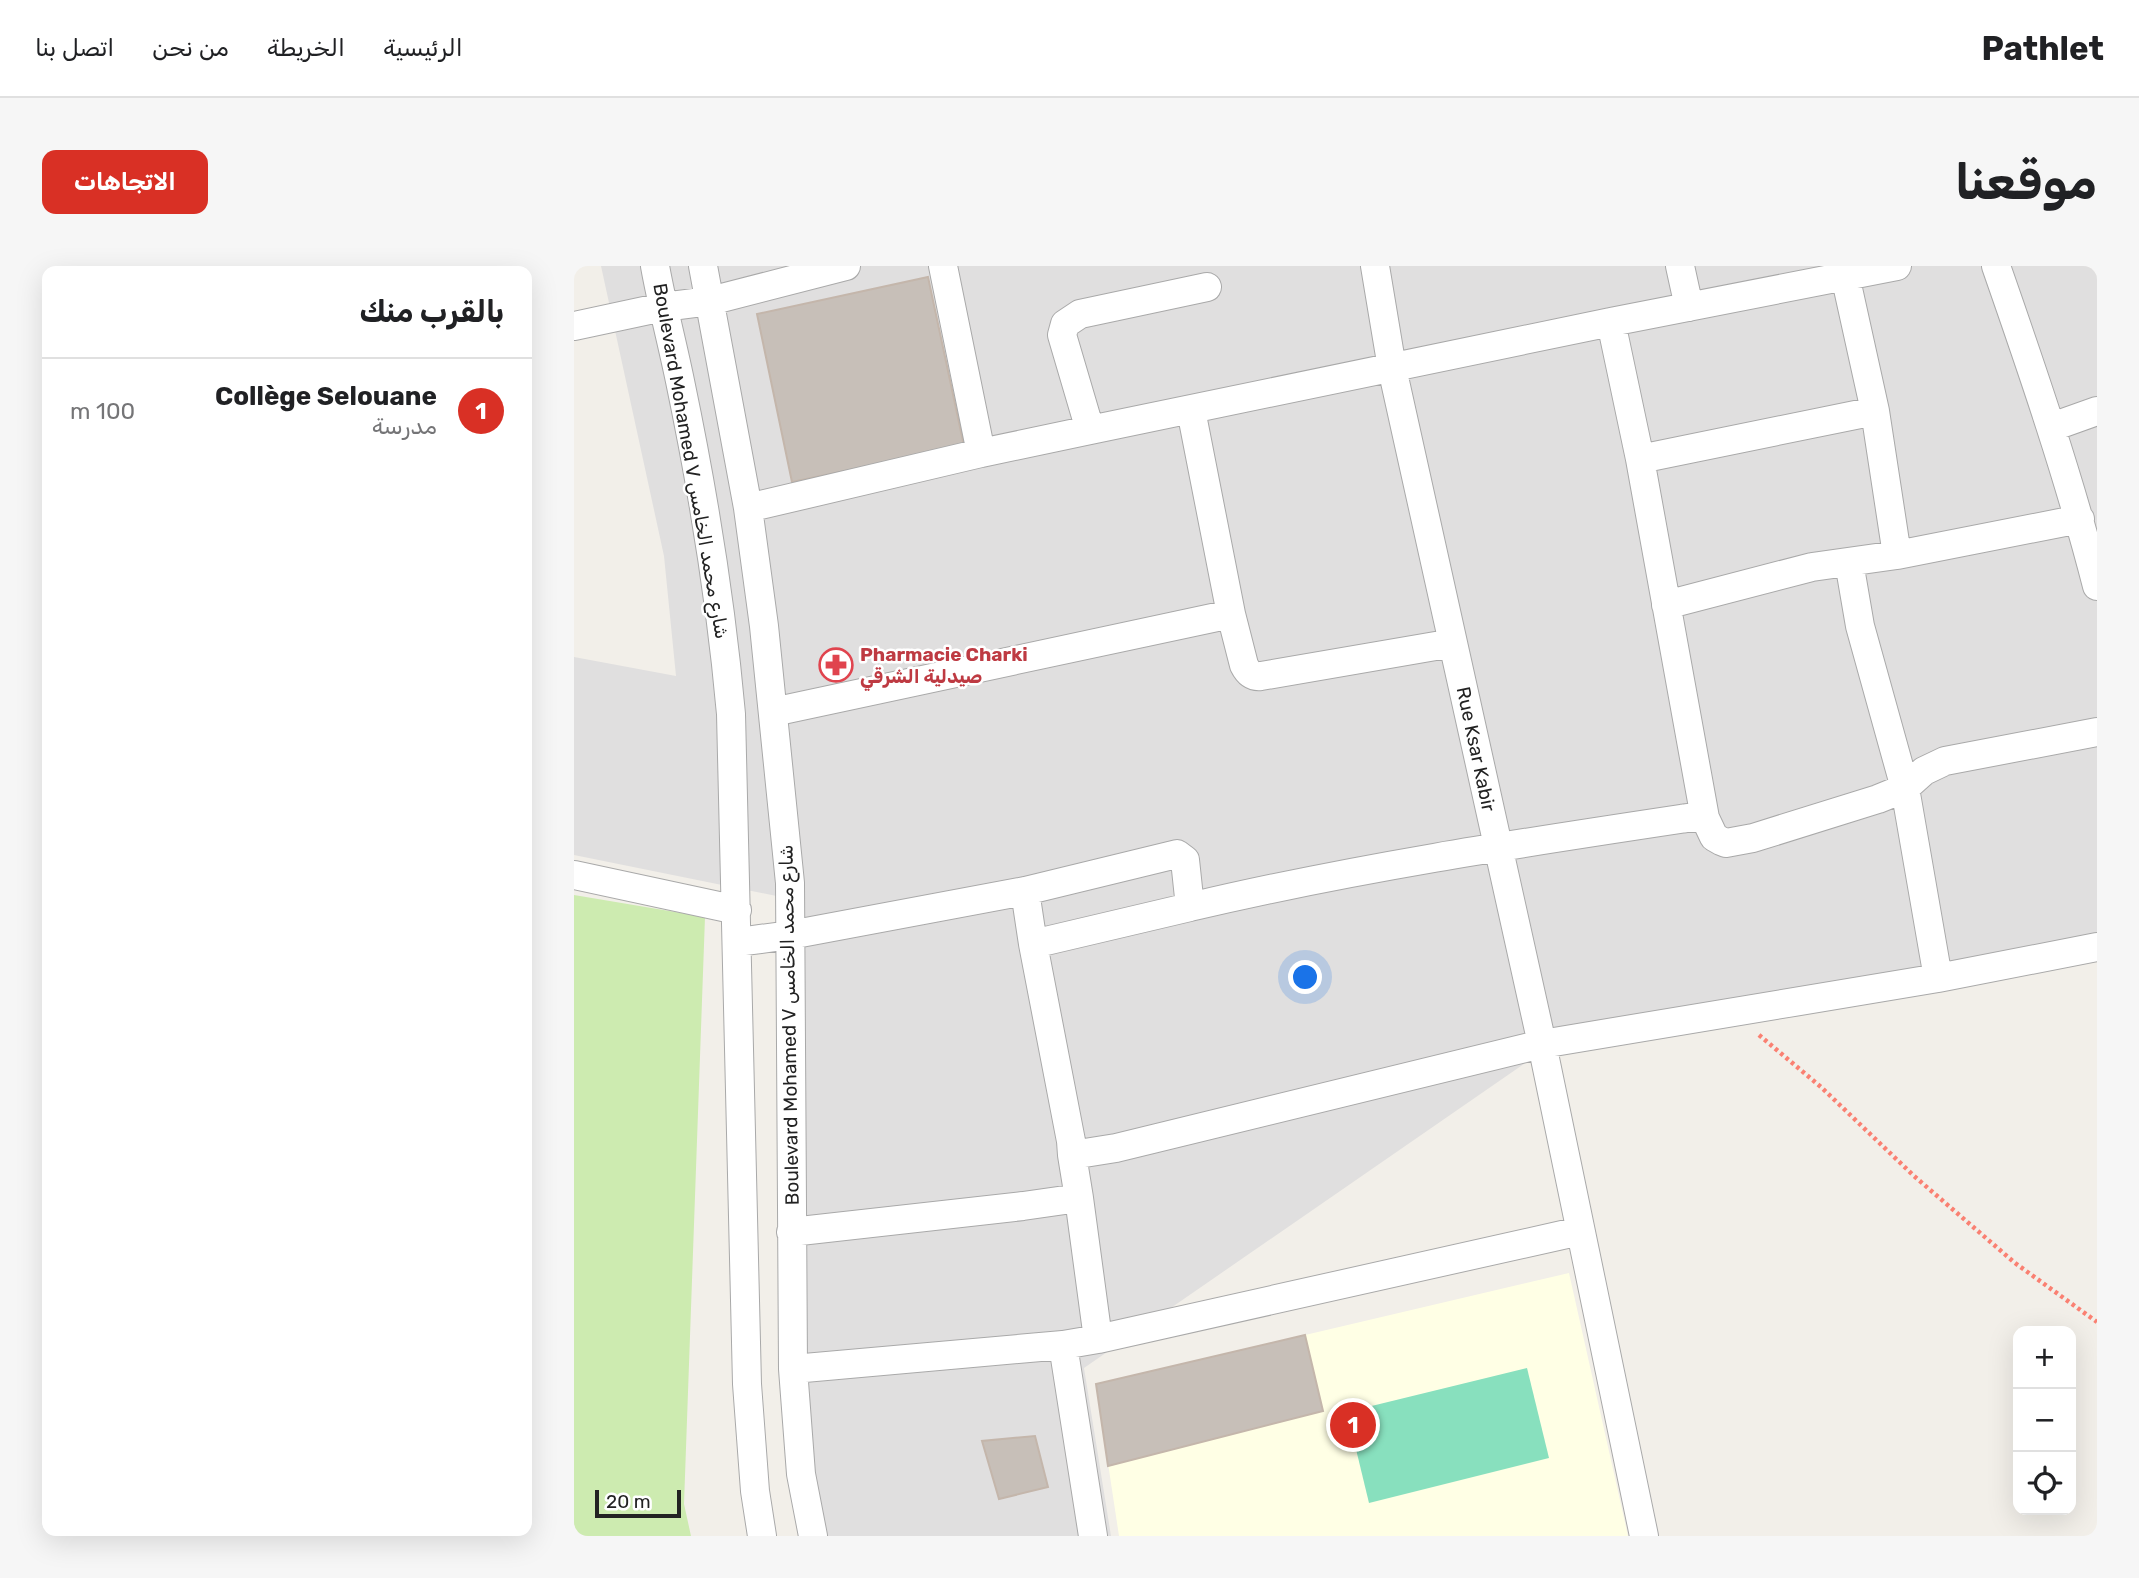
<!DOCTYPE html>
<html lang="ar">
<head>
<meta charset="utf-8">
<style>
	:root { --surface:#fff; --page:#f6f6f6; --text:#202124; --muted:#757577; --line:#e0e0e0; --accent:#d93025 }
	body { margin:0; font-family:Rubik,Vazirmatn,sans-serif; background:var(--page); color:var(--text); direction:rtl }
	.controls { position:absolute; right:21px; bottom:21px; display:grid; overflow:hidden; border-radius:14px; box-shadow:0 7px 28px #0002 }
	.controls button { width:63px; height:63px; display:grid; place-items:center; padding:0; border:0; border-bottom:2px solid var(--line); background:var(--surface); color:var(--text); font:35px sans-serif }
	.scale { position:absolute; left:21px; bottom:18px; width:86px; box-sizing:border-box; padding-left:7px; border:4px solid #222; border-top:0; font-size:19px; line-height:24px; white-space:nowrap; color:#222; -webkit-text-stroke:5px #fff; paint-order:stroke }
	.you { position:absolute; left:732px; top:712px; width:24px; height:24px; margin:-18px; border:5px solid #fff; border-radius:50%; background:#1a73e8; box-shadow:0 0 0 10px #1a73e833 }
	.badge { display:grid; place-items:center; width:46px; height:46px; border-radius:50%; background:var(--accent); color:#fff; font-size:23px; font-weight:700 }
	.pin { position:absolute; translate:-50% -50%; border:4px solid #fff; box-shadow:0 2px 7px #0006 }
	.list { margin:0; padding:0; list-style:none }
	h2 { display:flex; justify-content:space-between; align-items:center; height:91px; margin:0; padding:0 28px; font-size:30px }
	h2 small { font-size:23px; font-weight:400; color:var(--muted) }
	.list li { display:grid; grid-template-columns:46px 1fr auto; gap:21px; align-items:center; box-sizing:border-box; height:105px; padding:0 28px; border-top:2px solid var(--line) }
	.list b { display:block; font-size:26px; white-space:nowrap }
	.list p { margin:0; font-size:23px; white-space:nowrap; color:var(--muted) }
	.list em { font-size:23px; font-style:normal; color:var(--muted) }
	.icon { flex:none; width:38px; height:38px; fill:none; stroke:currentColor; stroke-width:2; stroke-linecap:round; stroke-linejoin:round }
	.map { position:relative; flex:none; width:1523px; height:1270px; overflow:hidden; direction:ltr; border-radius:14px }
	header { display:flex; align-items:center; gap:42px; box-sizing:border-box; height:98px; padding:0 35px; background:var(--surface); border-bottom:2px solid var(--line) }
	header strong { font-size:33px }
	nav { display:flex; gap:38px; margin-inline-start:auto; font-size:24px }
	.intro { display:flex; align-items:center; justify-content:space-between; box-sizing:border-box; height:168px; padding:0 42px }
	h1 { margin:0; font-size:49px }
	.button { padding:18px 32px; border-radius:14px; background:var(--accent); color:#fff; font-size:24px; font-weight:700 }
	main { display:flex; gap:42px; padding:0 42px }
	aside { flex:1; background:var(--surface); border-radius:14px; box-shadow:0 7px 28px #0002 }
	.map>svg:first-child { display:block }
	.residential { fill:#e0dfdf }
	.education { fill:#ffffe5 }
	.grass { fill:#cdebb0 }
	.pitch { fill:#88e0be }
	.building { fill:#c7bfb8; stroke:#c4b6ab; stroke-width:2 }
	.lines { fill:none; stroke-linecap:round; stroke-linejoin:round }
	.minor-casing { stroke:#a9a9a9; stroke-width:30 }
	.path { stroke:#fa8072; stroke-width:4.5; stroke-dasharray:3.5 3.5; stroke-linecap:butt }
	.minor { stroke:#fff; stroke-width:28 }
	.labels { text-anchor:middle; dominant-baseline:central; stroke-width:5; stroke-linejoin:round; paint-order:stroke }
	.street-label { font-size:19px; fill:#222; stroke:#fff }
	.health-label { font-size:19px; font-weight:bold; fill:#be3a42; stroke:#fff; text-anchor:start }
</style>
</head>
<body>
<header>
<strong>Pathlet</strong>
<nav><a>الرئيسية</a><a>الخريطة</a><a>من نحن</a><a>اتصل بنا</a></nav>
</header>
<div class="intro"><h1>موقعنا</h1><a class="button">الاتجاهات</a></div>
<main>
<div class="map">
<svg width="1523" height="1270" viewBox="0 0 1523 1270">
	<rect width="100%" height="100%" fill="#f2efe9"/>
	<path class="residential" d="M27 0H1523V668L954 795 510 1102 537 1270H238L222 1146V634L0 589V391L102 410 90 290Z"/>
	<path class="education" d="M995 1007 1054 1270H545L522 1118Z"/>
	<path class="grass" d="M0 629 131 651 110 1238 117 1270H0Z"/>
	<path class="pitch" d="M953 1102 975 1192 795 1237 773 1146Z"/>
	<path class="building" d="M354 11 390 180 218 216 183 48Z
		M731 1069 749 1145 534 1200 522 1118Z
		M461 1170 474 1221 425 1233 408 1175Z"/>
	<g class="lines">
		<defs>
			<path id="minor" d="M81 0C88 39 98 76 106 115 129 225 147 336 157 448L173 1118 181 1225 188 1270
				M129 0 174 242 190 360 216 617 219 1103 227 1208 239 1270
				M369 0 407 187
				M801 0 818 102 968 778 1070 1270
				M1106 0 1115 41
				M1269 0 1301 145 1323 289
				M1422 0C1459 106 1495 211 1523 320
				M1037 56 1066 193 1131 552
				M0 60 89 41 136 35 272 0
				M617 144 657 348 670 399C674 407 678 411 687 410L879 377
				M1478 161 1523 145
				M516 164 488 69 491 58 506 48 633 21
				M1066 193 1301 145
				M174 242 407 187 516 164 1037 56 1323 0
				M1275 296 1286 360 1331 522 1364 712
				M1092 339 1238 301 1323 289 1506 253
				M199 446 657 348
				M0 609 163 644
				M451 625 459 678 497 875 498 889 542 882 968 778 1364 712 1523 681
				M164 676 216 669 451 625 603 588 611 594 616 641C780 602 947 577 1113 552H1131L1140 571 1147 575 1152 577 1179 572 1304 533 1331 522 1350 505 1371 495 1523 466
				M459 678 616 641
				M505 932 524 1073
				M217 966 449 940 505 932 498 889
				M489 1079 519 1270
				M219 1103 489 1079 524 1073 1006 965"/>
		</defs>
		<use href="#minor" class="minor-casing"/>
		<path class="path" d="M1185 769 1247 821 1340 910 1441 997 1523 1056"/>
		<use href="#minor" class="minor"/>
	</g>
	<defs>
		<symbol id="pharmacy-ring" viewBox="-11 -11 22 22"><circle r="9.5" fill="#fff" stroke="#e0444e" stroke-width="1.5"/><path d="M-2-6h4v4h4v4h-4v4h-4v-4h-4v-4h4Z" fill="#e0444e"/></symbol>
	</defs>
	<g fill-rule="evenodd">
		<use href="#pharmacy-ring" x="243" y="380" width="38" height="38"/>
	</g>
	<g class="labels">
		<g class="street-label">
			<text transform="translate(117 195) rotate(80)">Boulevard Mohamed V شارع محمد الخامس</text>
			<text transform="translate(902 483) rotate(78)">Rue Ksar Kabir</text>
			<text transform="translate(215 759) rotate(-91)">Boulevard Mohamed V شارع محمد الخامس</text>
		</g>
		<g class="health-label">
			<text x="286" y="388">Pharmacie Charki<tspan x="286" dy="22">صيدلية الشرقي</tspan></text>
		</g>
	</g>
</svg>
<div class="controls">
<button>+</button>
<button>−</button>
<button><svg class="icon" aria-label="locate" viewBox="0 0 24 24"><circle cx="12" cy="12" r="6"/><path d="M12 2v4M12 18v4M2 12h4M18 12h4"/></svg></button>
</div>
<div class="scale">20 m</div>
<div class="you"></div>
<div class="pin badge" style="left:779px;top:1159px">1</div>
</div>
<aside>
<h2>بالقرب منك<small></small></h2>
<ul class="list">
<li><span class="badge">1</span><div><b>Collège Selouane</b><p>مدرسة</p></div><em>100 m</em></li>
</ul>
</aside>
</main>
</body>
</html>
